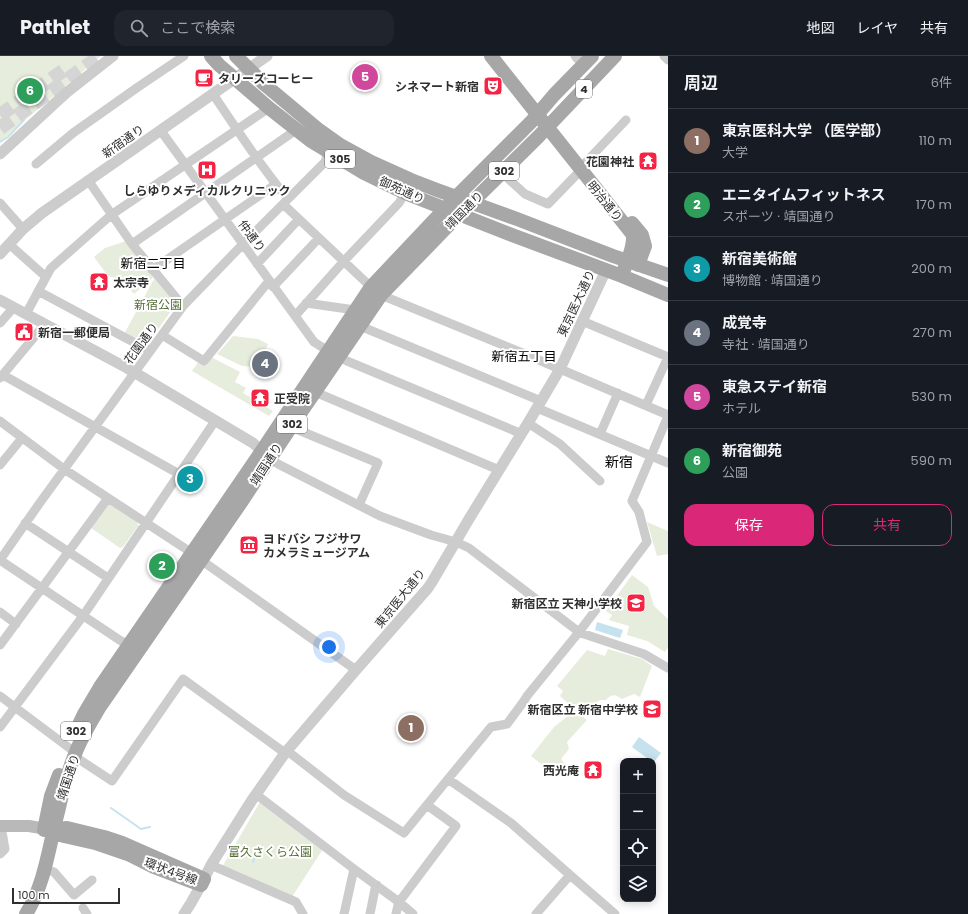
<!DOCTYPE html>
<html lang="ja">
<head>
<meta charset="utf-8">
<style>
	:root { --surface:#171b24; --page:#20242c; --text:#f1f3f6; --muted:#9ea1a6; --line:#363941; --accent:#db2777 }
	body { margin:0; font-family:Poppins,"Noto Sans JP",sans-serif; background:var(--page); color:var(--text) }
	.controls { position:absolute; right:12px; bottom:12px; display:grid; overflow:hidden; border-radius:8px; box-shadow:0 2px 10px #0003 }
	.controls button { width:36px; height:36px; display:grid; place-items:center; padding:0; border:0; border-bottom:1px solid var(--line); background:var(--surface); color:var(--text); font:20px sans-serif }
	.scale { position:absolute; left:12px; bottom:10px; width:108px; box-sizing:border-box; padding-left:4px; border:2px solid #2f2f2f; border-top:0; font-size:11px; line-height:14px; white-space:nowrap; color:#2f2f2f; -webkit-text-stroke:3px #fff; paint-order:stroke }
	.you { position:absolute; left:329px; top:591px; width:14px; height:14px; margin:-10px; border:3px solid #fff; border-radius:50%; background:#1a73e8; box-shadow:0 0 0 6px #1a73e833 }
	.badge { display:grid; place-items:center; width:26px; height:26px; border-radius:50%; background:var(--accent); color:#fff; font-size:13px; font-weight:700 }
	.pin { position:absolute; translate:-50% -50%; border:2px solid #fff; box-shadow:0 1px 4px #0006 }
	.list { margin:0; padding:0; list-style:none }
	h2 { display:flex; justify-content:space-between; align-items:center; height:52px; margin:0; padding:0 16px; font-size:17px }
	h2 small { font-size:13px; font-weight:400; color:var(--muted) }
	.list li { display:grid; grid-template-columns:26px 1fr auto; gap:12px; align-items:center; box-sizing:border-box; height:64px; padding:0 16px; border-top:1px solid var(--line) }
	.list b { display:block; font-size:15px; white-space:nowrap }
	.list p { margin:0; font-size:13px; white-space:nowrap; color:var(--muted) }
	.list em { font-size:13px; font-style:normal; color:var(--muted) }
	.actions { display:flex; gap:8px; padding:12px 16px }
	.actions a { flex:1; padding:9px 0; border:1px solid var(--accent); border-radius:12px; text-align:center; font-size:14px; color:var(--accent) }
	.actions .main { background:var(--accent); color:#fff }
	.icon { flex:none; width:22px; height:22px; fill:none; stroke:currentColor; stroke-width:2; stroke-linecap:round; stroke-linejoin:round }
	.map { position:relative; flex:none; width:668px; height:858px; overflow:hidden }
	header { display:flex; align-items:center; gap:24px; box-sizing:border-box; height:56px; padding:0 20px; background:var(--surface); border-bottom:1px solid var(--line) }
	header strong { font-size:19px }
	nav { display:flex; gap:22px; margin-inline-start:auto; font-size:14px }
	.search { width:280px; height:36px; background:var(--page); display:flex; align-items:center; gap:10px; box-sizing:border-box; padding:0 14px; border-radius:12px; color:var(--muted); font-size:15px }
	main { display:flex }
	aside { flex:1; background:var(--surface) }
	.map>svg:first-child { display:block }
	.green { fill:#e7eddc }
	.water { fill:#c6e2ee }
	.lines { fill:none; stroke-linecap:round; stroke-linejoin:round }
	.stream { stroke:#c6e2ee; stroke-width:2 }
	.trunk-tunnel { stroke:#d5d5d5; stroke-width:14; stroke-dasharray:14 7; stroke-linecap:butt }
	.minor { stroke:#ccc; stroke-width:9 }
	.tertiary { stroke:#ccc; stroke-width:11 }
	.secondary { stroke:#b9b9b9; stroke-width:12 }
	.primary { stroke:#a7a7a7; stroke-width:14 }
	.labels { text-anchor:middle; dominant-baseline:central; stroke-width:4; stroke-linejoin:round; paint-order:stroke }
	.shield { fill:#fff; stroke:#6d6d6d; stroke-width:1 }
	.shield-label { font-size:11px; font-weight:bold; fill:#2f2f2f }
	.poi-label { font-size:12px; font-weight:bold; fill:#2f2f2f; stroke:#fff; text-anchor:start }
	.street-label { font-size:12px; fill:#2f2f2f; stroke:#fff }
	.park-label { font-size:12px; fill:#566e39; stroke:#fff }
	.neighbourhood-label { font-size:13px; fill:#000; stroke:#fff }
	.quarter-label { font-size:14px; fill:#000; stroke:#fff }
</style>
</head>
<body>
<header>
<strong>Pathlet</strong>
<div class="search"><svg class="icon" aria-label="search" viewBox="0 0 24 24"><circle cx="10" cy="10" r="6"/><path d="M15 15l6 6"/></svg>ここで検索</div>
<nav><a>地図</a><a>レイヤ</a><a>共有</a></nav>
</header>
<main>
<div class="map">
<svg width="668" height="858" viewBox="0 0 668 858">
	<rect width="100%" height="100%" fill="#fff"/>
	<path class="green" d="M0 0H101L17 71 0 87Z
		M126 185 155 220 134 238 123 224 108 220 94 201 105 192Z
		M155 221 177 247 148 287 144 289 124 278Z
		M233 280 258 283 268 288 257 311 242 310 217 298Z
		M211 301 240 316 235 326 246 332 243 337 273 355 269 360 192 315 199 305Z
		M106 447H111L137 465 138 470 123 491 120 492 91 472Z
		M647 466 668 475V498L657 500Z
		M632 519 648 531 654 550 668 563V591L665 596 647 585 627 579 629 570 609 564 612 559 606 555Z
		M608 593 642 603 652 610 640 641 634 638 622 643C615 639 613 637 606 644H600L591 651 571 650 560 640 563 635 557 630 587 594 605 600Z
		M575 654 587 664 567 686 569 693 561 703 565 708 556 720 531 700 554 671Z
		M260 746 323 793 292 841 222 811Z"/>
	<path class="water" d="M597 566 623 574 620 582 595 574Z
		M639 681 661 697 653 707V705H651L632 691Z"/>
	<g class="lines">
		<path class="stream" d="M0 86 8 81 24 64
			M111 752 141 773 150 771
			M253 806 256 799"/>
		<path class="trunk-tunnel" d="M0 59 64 14
			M0 72 100 0"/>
		<path class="minor" d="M575 0 583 9
			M664 0 668 4
			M213 38C237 74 261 110 288 143
			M161 75 314 286 328 295
			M585 107 626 64
			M36 108 73 77 138 31 184 0
			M502 117 525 138 548 148 581 114
			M88 124 132 188 183 250
			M0 147 23 173
			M283 148 371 231
			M9 188 46 221
			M132 188 296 74
			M257 208 299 163
			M152 214 276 128
			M273 231 319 182
			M38 235 150 295
			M381 239 520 296 668 359
			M306 247 355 254
			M26 258 46 221 51 212 111 159 269 52
			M295 260 344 205 399 147 405 137
			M582 265 668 301
			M0 267 14 251
			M360 270 541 345
			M162 279 204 305 269 225
			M339 301 347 305 522 378
			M3 319 179 418
			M0 322 45 268
			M315 336 499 414
			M646 349 668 301
			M537 352 668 407
			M0 365 64 413 192 497
			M528 367 560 388 600 425
			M291 371 378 407 359 449
			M600 378 618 337
			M270 402 278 408 380 460 431 479 456 486 469 492 579 576 584 578 644 598 668 612
			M0 409 22 382
			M25 467 108 522
			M0 504 39 448 183 250 243 188 325 106 327 100 328 91
			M0 504 121 585 130 588
			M201 504 356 614
			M0 556 16 568
			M0 589 108 442
			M0 640 76 697
			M0 671 83 560 215 365
			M74 700 112 725 183 623 285 697H290L344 739 404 777 448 723 511 767 570 819 615 858
			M448 723 491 671 507 668 524 645 527 640 579 576 647 486 639 456 632 445 668 360
			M257 739 354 813 399 846 413 858
			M0 798 5 793 1 770
			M211 809 296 846 303 858
			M45 813 54 816 74 839 92 824
			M83 852 87 858
			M344 858 354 813
			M370 858 375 833 377 829
			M396 858 398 849 399 846 456 770 427 749
			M536 858 570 819"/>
		<path class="tertiary" d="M0 98 66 37 113 0
			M0 198 23 173 42 157 267 0
			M0 244 127 312 253 387 262 395
			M204 823 211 809 252 744 285 697 356 614 428 532 432 526 469 463 528 367 560 313 606 214
			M184 858 191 847 201 829"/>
		<path class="secondary" d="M0 770H29L52 774"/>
		<path class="primary" d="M211 0 219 9 269 52 311 85 364 117 405 137 512 179 622 220 668 239
			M236 0 264 28 319 74 340 89 371 106 411 124 437 134 517 163 613 200 668 219
			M491 0 633 179C634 192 628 202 624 214
			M632 167 642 179 645 190 638 209
			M75 677 84 658 100 631 255 405 371 231 456 141 531 66 554 39 592 0
			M67 772 104 781 122 787 204 823 201 829 154 811 130 799 95 787 64 780 53 774Z
			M44 774 51 740 59 719
			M26 858C45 828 49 790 58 756 62 738 67 718 74 701 80 683 90 668 99 652L242 445 291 371 381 239 446 172 538 81 615 0"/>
	</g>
	<defs>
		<symbol id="cafe-square" viewBox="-11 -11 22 22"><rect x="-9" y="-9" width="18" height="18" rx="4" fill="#f32444" stroke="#fff"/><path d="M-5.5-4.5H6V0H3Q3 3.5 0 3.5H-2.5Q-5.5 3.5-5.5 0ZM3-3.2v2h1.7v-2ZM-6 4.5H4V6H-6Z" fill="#fff"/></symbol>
		<symbol id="theatre-square" viewBox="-11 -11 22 22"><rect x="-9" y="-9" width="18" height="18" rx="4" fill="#f32444" stroke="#fff"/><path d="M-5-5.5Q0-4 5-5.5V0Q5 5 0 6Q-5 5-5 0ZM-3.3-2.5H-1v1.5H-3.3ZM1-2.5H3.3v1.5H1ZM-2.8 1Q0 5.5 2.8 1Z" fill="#fff"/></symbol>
		<symbol id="temple-square" viewBox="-11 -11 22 22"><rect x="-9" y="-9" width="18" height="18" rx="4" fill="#f32444" stroke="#fff"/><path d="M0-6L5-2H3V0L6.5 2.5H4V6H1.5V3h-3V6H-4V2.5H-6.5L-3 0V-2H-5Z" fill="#fff"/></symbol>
		<symbol id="hospital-square" viewBox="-11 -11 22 22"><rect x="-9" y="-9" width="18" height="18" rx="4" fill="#f32444" stroke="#fff"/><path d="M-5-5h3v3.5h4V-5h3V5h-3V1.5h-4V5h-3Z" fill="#fff"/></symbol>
		<symbol id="civic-square" viewBox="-11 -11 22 22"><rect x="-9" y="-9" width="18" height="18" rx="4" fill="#f32444" stroke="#fff"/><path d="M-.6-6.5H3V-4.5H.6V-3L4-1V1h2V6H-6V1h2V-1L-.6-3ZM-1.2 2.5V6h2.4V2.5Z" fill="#fff"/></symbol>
		<symbol id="museum-square" viewBox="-11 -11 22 22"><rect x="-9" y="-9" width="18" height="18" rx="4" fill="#f32444" stroke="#fff"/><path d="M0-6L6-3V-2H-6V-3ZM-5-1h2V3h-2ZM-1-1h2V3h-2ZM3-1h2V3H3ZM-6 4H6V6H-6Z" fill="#fff"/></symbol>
		<symbol id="school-square" viewBox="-11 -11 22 22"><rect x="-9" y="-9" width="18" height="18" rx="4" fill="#f32444" stroke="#fff"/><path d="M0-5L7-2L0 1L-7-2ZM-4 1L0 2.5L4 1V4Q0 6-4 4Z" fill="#fff"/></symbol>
	</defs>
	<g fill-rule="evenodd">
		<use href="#cafe-square" x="193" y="11" width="22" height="22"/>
		<use href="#theatre-square" x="482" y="19" width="22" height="22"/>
		<use href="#temple-square" x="637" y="94" width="22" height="22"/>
		<use href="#hospital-square" x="196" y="103" width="22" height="22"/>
		<use href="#temple-square" x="88" y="215" width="22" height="22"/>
		<use href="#civic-square" x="13" y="265" width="22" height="22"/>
		<use href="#temple-square" x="249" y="331" width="22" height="22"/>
		<use href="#museum-square" x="238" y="478" width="22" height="22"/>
		<use href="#school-square" x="625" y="536" width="22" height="22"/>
		<use href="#school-square" x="641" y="642" width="22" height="22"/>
		<use href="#temple-square" x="582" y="703" width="22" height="22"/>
	</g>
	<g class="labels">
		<g class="shield">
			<rect x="576" y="24" width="16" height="18" rx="3"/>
			<rect x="325" y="94" width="30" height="18" rx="3"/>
			<rect x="489" y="106" width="30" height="18" rx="3"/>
			<rect x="277" y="359" width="30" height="18" rx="3"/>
			<rect x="61" y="666" width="30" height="18" rx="3"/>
		</g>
		<g class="shield-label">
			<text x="584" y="33">4</text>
			<text x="340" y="103">305</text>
			<text x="504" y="115">302</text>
			<text x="292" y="368">302</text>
			<text x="76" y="675">302</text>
		</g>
		<g class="poi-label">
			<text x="218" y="22">タリーズコーヒー</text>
			<text x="479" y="30" text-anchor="end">シネマート新宿</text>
			<text x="634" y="105" text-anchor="end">花園神社</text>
			<text x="207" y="134" text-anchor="middle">しらゆりメディカルクリニック</text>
			<text x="113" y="226">太宗寺</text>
			<text x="38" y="276">新宿一郵便局</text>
			<text x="274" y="342">正受院</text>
			<text x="263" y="482">ヨドバシ フジサワ<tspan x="263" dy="14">カメラミュージアム</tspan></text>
			<text x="622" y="547" text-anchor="end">新宿区立 天神小学校</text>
			<text x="638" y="653" text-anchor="end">新宿区立 新宿中学校</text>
			<text x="579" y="714" text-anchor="end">西光庵</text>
		</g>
		<g class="street-label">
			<text transform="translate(123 85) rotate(-35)">新宿通り</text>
			<text transform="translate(402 134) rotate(24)">御苑通り</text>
			<text transform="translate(605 145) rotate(51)">明治通り</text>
			<text transform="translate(464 154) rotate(-45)">靖国通り</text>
			<text transform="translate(252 180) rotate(54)">仲通り</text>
			<text transform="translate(576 247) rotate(-65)">東京医大通り</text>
			<text transform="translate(141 287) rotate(-54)">花園通り</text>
			<text transform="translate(266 408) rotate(-57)">靖国通り</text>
			<text transform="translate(400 542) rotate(-51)">東京医大通り</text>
			<text transform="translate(68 721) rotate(-72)">靖国通り</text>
			<text transform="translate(171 815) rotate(20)">環状4号線</text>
		</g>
		<g class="park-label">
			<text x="158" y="248">新宿公園</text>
			<text x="270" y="795">富久さくら公園</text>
		</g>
		<g class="neighbourhood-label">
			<text x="153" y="207">新宿二丁目</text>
			<text x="524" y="300">新宿五丁目</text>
		</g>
		<g class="quarter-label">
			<text x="619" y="406">新宿</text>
		</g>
	</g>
</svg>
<div class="controls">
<button>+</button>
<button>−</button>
<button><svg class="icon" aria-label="locate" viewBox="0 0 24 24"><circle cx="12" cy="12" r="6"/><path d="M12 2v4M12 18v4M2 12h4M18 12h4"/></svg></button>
<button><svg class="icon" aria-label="layers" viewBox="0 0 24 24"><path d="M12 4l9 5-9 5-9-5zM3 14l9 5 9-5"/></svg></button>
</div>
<div class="scale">100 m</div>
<div class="you"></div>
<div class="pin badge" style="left:411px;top:672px;background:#8d6e63">1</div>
<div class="pin badge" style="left:162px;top:510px;background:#2e9e5b">2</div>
<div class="pin badge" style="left:190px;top:423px;background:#0f9aa8">3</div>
<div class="pin badge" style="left:265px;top:308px;background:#6b7280">4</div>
<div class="pin badge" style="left:365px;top:21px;background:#d1479c">5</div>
<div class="pin badge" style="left:30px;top:35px;background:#2e9e5b">6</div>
</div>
<aside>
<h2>周辺<small>6件</small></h2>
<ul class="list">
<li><span class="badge" style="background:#8d6e63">1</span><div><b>東京医科大学 （医学部）</b><p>大学</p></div><em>110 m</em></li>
<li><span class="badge" style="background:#2e9e5b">2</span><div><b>エニタイムフィットネス</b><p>スポーツ · 靖国通り</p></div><em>170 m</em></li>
<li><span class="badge" style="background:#0f9aa8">3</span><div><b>新宿美術館</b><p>博物館 · 靖国通り</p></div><em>200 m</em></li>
<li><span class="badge" style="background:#6b7280">4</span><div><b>成覚寺</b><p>寺社 · 靖国通り</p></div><em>270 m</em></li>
<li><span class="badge" style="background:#d1479c">5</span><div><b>東急ステイ新宿</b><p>ホテル</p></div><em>530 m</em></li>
<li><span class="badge" style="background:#2e9e5b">6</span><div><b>新宿御苑</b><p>公園</p></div><em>590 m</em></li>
</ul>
<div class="actions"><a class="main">保存</a><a>共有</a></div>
</aside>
</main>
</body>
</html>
